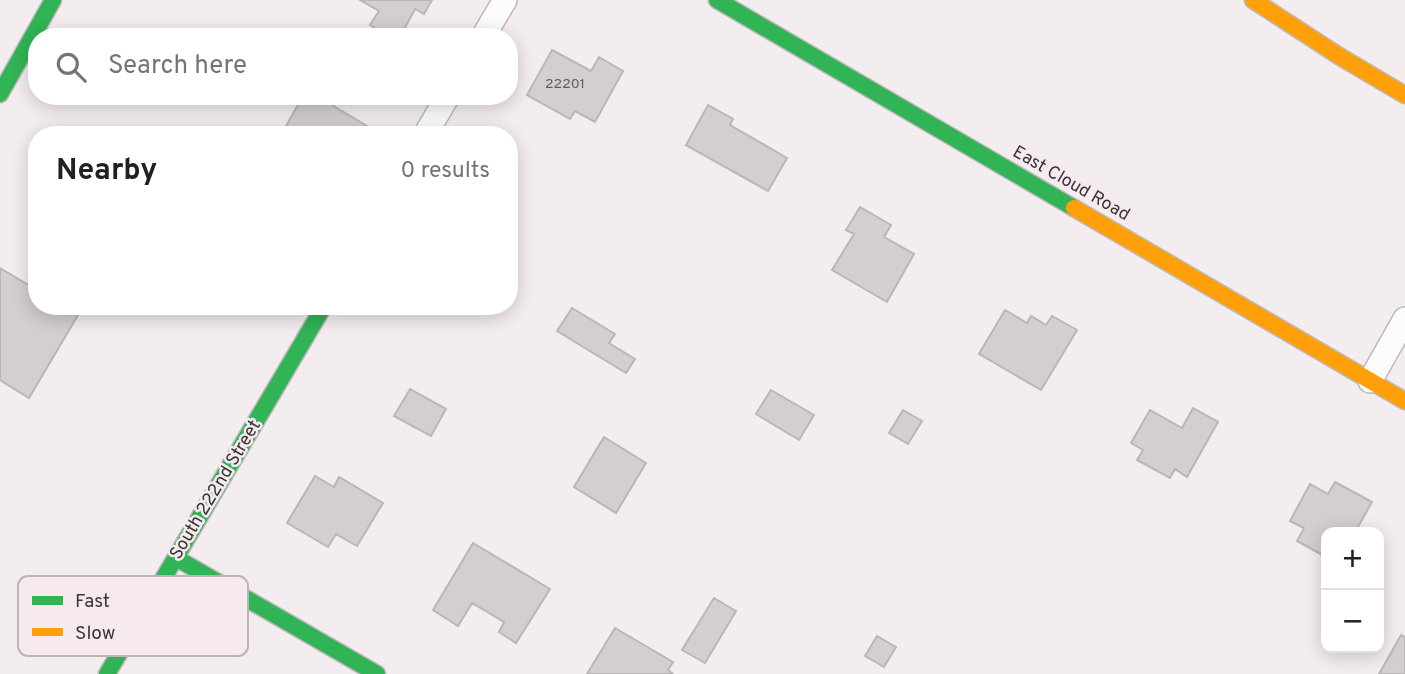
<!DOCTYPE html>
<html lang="en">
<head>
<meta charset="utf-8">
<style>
	:root { --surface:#fff; --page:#f2f2f2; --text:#202124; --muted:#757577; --line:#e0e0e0 }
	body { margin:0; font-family:Overpass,sans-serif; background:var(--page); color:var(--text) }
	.controls { position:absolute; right:21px; bottom:21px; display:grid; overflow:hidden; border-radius:14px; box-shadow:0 4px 18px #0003 }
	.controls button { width:63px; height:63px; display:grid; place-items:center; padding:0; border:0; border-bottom:2px solid var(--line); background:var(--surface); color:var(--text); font:35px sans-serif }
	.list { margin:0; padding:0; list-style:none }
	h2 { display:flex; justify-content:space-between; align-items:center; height:91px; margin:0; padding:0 28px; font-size:30px }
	h2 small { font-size:23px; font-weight:400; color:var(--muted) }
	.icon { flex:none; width:38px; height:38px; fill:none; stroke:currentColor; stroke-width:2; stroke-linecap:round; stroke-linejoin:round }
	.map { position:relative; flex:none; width:1405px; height:674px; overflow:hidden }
	.search { position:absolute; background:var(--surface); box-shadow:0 4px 18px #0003; left:28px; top:28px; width:490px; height:77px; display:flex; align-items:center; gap:18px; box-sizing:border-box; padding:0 24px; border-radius:28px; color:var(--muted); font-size:26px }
	.panel { position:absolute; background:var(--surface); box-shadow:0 4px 18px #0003; left:28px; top:126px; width:490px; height:189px; border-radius:28px }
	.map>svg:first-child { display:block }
	.building { fill:#d3ced0; stroke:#bab6b8; stroke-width:2 }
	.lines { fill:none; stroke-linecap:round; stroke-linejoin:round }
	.street-casing { stroke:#beb9bb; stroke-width:26 }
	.fast-casing { stroke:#beb9bb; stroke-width:19 }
	.slow-casing { stroke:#beb9bb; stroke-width:19 }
	.street { stroke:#fdfcfd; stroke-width:23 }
	.fast { stroke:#30b455; stroke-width:16 }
	.slow { stroke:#ff9f0a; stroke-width:16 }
	.labels { text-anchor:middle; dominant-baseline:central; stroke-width:5; stroke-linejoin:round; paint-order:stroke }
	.number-label { font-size:14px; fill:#605b5d }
	.street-label { font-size:18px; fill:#3a3537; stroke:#f6eaef }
	.key { fill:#f6eaef; stroke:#beb4b8; stroke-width:2 }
	.key-label { font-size:19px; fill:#3a3537 }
</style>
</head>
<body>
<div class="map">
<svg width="1405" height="674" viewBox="0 0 1405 674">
	<rect width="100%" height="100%" fill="#f3edf0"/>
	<path class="building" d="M360 0H432L424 14 415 9 400 37H390L370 25 379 11Z
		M552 50 591 71 599 57 623 71 595 122 575 111 570 119 527 95Z
		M303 96H317L367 126 362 135H281Z
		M708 105 733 119 730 125 787 158 768 191 686 145Z
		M860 207 891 225 884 237 914 254 887 302 832 270 854 234 846 230Z
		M0 268 37 290V306H64L78 315 29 398 0 380Z
		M572 308 615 334 609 343 635 359 626 373 557 331Z
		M1005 310 1027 323 1031 316 1046 325 1052 316 1077 330 1041 390 979 354Z
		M410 389 446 409 431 436 394 416Z
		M771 390 814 415 799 440 756 414Z
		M1193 408 1218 422 1187 477 1175 469 1170 478 1137 460 1143 450 1131 443 1150 410 1182 428Z
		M903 410 922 421 908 444 889 433Z
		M604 437 646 463 616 513 574 487Z
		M315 476 334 487 339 477 383 503 357 546 336 534 328 547 287 523Z
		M1335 482 1372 502 1355 532H1326V557L1297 541 1304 528 1290 521 1310 484 1328 494Z
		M473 543 550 589 516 643 499 632 504 622 472 603 458 626 433 610Z
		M714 598 736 611 705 663 682 650Z
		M615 628 673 662 668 670 673 674H587Z
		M1401 635 1405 637V674H1379Z
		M877 636 896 647 884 667 865 656Z"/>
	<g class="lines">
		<defs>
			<path id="street" d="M483 37 505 0
				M425 135 448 96
				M1370 381 1405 319"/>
			<path id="fast" d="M717 0 1074 208
				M0 94 53 0
				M176 558 377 674
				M107 674 324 306"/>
			<path id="slow" d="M1253 0 1339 56 1405 95
				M1074 208 1405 401"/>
		</defs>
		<use href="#street" class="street-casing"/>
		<use href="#fast" class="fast-casing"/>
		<use href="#slow" class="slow-casing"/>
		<use href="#street" class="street"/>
		<use href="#fast" class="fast"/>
		<use href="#slow" class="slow"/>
	</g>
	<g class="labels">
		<g class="number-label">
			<text x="565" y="84">22201</text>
		</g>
		<g class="street-label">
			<text transform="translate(1071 184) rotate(30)">East Cloud Road</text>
			<text transform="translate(216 490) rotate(-59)">South 222nd Street</text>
		</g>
	</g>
	<rect x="18" y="576" width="230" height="80" rx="10" class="key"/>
	<rect x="32" y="596" width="31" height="9" fill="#30b455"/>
	<rect x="32" y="628" width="31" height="8" fill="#ff9f0a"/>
	<g class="key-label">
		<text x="75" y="607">Fast</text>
		<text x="75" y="639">Slow</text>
	</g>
</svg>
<div class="controls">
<button>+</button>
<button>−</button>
</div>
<div class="search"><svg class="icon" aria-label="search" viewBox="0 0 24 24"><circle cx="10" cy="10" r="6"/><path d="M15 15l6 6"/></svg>Search here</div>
<section class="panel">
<h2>Nearby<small>0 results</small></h2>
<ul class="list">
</ul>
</section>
</div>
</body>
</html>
